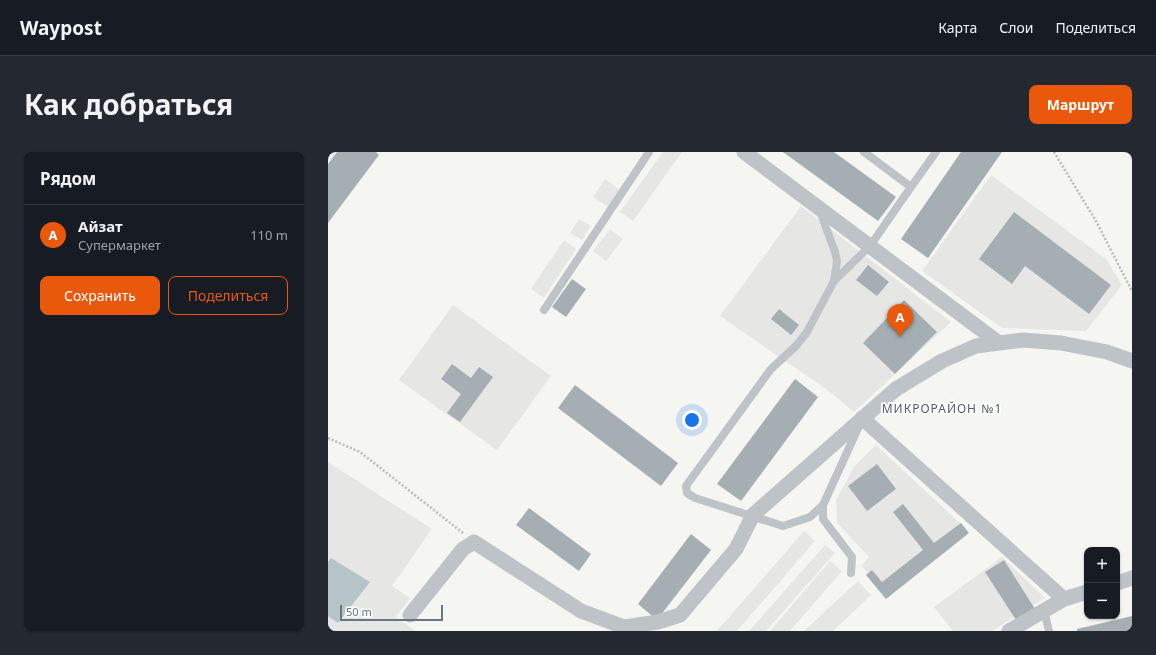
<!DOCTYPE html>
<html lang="ru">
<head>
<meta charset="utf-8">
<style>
	:root { --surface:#171b24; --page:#242831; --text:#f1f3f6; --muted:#9ea1a6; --line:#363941; --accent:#ea580c }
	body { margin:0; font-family:"Noto Sans",sans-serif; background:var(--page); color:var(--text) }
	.controls { position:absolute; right:12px; bottom:12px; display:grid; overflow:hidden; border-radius:8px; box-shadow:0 1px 3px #0004 }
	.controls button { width:36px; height:36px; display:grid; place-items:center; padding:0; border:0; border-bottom:1px solid var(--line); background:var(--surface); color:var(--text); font:20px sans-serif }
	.scale { position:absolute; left:12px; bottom:10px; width:103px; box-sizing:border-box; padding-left:4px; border:2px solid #637883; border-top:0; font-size:11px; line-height:14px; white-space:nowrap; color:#637883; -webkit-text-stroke:3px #fff; paint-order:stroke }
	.you { position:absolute; left:364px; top:268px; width:14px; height:14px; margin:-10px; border:3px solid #fff; border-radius:50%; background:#1a73e8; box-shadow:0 0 0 6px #1a73e833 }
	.badge { display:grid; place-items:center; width:26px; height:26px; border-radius:50%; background:var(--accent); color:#fff; font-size:13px; font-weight:700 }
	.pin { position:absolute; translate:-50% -33px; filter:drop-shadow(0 1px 2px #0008) }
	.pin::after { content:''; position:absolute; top:21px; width:14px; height:12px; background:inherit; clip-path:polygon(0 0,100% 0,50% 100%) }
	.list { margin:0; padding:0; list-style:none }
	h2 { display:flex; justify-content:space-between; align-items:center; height:52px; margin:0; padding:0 16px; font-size:17px }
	h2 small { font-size:13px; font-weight:400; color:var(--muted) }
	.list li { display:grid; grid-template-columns:26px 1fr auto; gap:12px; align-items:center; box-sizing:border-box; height:60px; padding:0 16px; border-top:1px solid var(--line) }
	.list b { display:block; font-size:15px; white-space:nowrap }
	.list p { margin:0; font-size:13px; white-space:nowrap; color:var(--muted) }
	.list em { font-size:13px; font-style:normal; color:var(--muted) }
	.actions { display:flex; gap:8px; padding:12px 16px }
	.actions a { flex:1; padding:9px 0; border:1px solid var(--accent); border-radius:8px; text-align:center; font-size:14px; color:var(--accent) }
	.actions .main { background:var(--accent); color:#fff }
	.map { position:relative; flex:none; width:804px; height:479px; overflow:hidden; border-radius:8px }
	header { display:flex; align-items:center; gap:24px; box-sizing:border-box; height:56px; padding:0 20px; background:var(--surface); border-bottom:1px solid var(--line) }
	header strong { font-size:19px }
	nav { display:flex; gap:22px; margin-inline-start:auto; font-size:14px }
	.intro { display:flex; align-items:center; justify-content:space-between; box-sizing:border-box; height:96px; padding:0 24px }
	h1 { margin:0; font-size:28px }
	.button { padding:10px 18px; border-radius:8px; background:var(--accent); color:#fff; font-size:14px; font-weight:700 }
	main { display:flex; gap:24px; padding:0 24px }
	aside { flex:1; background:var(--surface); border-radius:8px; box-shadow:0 1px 3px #0004 }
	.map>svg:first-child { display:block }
	.built { fill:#e6e7e5 }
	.water { fill:#b5c4c6 }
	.building { fill:#a5afb3 }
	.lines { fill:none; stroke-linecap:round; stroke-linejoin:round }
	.path { stroke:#b7bbbd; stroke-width:2.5; stroke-dasharray:2 2; stroke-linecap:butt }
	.lane { stroke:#bdc3c6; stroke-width:8 }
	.street { stroke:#bdc3c6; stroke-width:15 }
	.labels { text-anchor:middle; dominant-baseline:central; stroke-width:4; stroke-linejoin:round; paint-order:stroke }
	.quarter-label { font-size:12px; letter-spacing:1px; fill:#526068; stroke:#fff }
</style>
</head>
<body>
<header>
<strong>Waypost</strong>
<nav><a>Карта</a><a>Слои</a><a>Поделиться</a></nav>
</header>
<div class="intro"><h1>Как добраться</h1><a class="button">Маршрут</a></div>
<main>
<aside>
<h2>Рядом<small></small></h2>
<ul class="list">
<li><span class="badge">A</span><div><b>Айзат</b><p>Супермаркет</p></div><em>110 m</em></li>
</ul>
<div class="actions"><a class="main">Сохранить</a><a>Поделиться</a></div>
</aside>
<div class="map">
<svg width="804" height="479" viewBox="0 0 804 479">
	<rect width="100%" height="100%" fill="#f5f5f1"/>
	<path class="built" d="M335 0H354L305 69 292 60Z
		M663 23 778 107 794 133 758 179 674 176 594 119Z
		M277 27 292 38 280 55 265 45Z
		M473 54 623 170 526 260 501 239 392 164Z
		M251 67 263 74 254 88 242 81Z
		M282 77 295 87 278 109 265 99Z
		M236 88 248 97 216 146 203 137Z
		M125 153 223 224 169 298 71 228Z
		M548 293 635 374 555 436 533 414 541 405 509 371 508 348 526 315Z
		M0 310 104 377 64 434 82 446 68 465 87 479H0Z
		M476 379 487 389 409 479H389Z
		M497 393 507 401 438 479H421Z
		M674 405 717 446 664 479H625L606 455Z
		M502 409 514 419 462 479H442Z
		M530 429 543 443 505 479H476Z"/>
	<path class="water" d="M3 406 42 430 10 471 0 464V410Z"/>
	<path class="building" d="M9 0H48L51 3 0 71V12Z
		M455 0H506L568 45 550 69Z
		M633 0H674L600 106 573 87Z
		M686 60 783 133 761 162 697 114 684 132 651 107Z
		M540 113 561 130 549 144 528 128Z
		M244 127 258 137 238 165 224 155Z
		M576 148 609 180 567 222 535 191Z
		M451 157 471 173 463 183 443 167Z
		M124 212 143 226 151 215 165 225 132 270 119 261 133 242 113 227Z
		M467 227 490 245 413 349 389 332Z
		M247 233 350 311 333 334 230 256Z
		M549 312 568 337 539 359 520 334Z
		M575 352 606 391 633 371 641 381 558 447 538 423 544 418 554 430 595 398 565 360Z
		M201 356 263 402 251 419 188 373Z
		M363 382 383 398 329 468 310 452Z
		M676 408 707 457 688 468 657 420Z
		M804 464V479H749V477Z"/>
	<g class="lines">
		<path class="path" d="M726 0 768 69 804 139
			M0 286 32 300 135 381"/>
		<path class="lane" d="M583 35 608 0
			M492 59 507 100 509 109 506 129
			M216 158 321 0
			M495 353 482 365 455 374 367 346 359 341 358 334 443 217 468 194 479 180 506 129 542 94 583 35 536 0
			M523 421 524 405 495 367V353L531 274
			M716 458 721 479"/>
		<path class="street" d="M416 0 671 191
			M534 266 736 447
			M789 431 804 426
			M82 463 135 397 146 390 253 459 296 475 330 470 352 463 408 397 425 363 568 237 614 209 648 194 695 188 733 191 779 200 804 209
			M681 479 736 447 759 440"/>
	</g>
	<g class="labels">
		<g class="quarter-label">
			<text x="614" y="256">МИКРОРАЙОН №1</text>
		</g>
	</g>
</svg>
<div class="controls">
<button>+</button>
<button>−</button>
</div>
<div class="scale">50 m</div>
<div class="you"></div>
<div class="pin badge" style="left:572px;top:185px">A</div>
</div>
</main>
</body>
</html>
